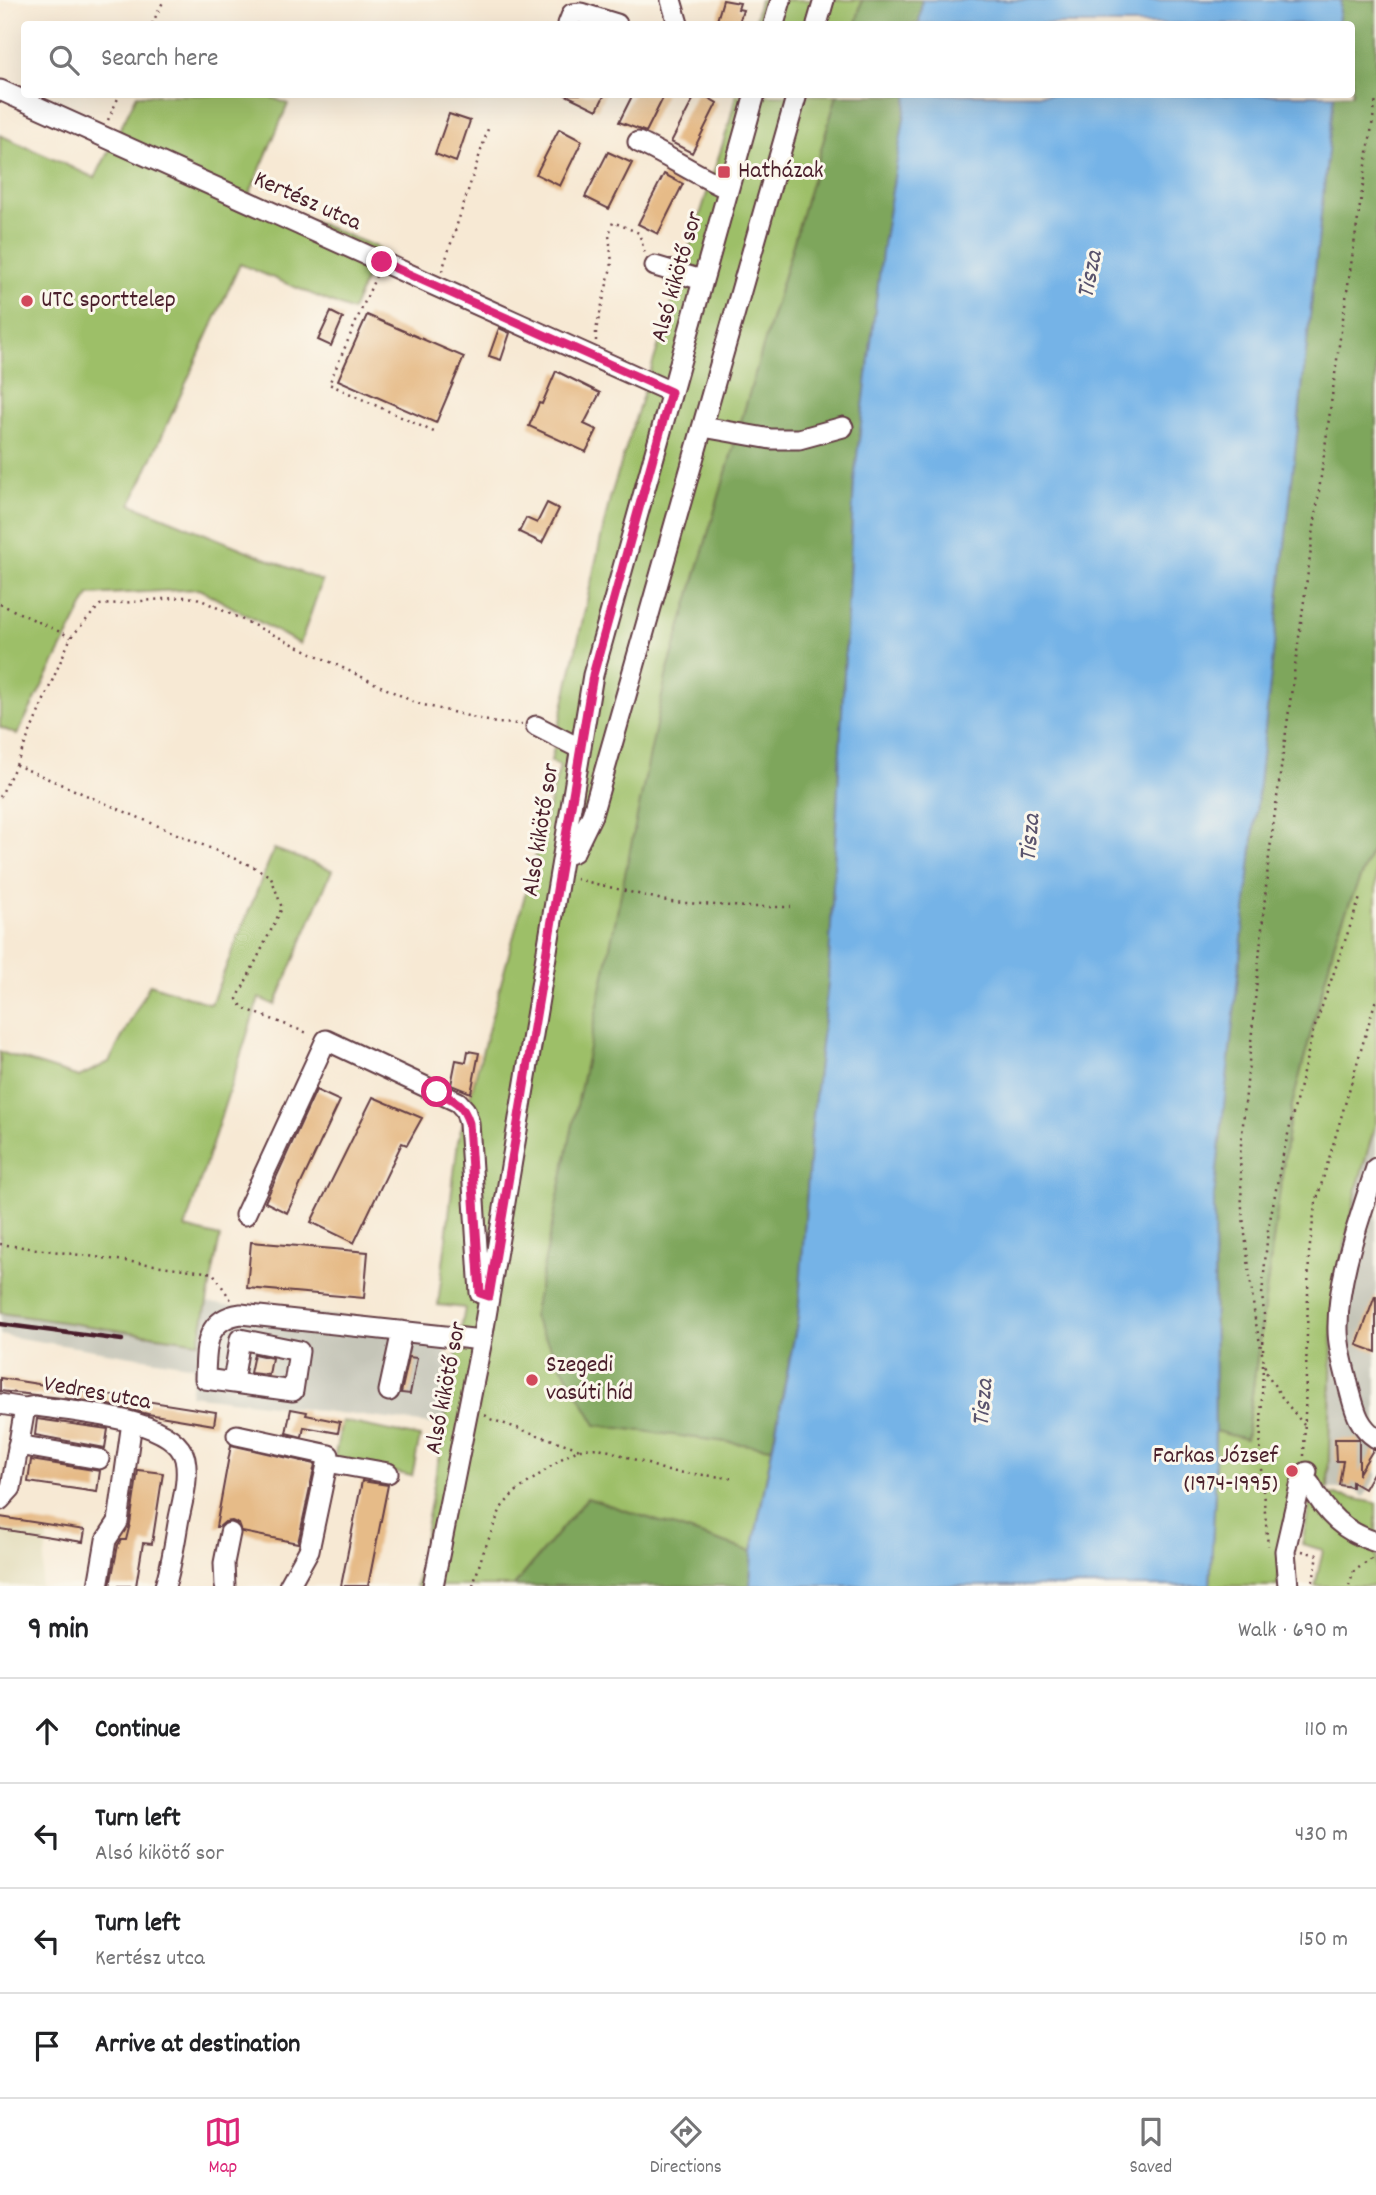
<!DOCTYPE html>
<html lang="en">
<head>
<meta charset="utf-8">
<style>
	:root { --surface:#fff; --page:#f6f6f6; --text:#202124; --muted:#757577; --line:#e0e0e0; --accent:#db2777 }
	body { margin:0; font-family:Dekko,sans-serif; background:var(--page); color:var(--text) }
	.stop { position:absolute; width:21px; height:21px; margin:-16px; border:5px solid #db2777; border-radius:50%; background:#fff }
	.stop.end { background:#db2777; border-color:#fff; box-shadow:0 2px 7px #0008 }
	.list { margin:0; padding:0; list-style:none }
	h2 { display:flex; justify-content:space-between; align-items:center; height:91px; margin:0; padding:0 28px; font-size:30px }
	h2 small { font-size:23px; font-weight:400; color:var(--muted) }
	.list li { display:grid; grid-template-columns:46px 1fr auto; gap:21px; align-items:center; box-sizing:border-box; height:105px; padding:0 28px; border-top:2px solid var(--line) }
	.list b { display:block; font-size:26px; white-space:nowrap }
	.list p { margin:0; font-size:23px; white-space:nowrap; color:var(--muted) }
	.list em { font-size:23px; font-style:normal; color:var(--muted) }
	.icon { flex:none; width:38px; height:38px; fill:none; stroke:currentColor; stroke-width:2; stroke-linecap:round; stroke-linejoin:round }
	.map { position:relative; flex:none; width:1376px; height:1586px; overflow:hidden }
	.search { position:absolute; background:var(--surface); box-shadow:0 7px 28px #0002; left:21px; right:21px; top:21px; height:77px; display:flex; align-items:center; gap:18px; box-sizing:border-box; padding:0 24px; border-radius:7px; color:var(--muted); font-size:26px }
	.sheet { height:511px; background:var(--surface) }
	nav { display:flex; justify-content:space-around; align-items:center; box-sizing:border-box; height:98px; border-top:2px solid var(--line); background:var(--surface); font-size:19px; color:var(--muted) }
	nav a { display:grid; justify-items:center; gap:4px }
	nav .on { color:var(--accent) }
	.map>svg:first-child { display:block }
	.built { fill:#e2dcba }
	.industrial { fill:#c5c5b8 }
	.green { fill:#9dbf68; stroke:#746f4a; stroke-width:2 }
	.forest { fill:#7ea65c; stroke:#646244; stroke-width:2 }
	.water { fill:#74b3e7; stroke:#5f6989; stroke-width:2 }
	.building { fill:#e6bb88 }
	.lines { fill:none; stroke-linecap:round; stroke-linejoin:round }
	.minor-casing { stroke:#643d44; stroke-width:23 }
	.path { stroke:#643d44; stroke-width:2.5; stroke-dasharray:2 5; stroke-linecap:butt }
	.minor { stroke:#fff; stroke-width:19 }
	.rail { stroke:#4a1f2b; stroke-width:4.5 }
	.route { stroke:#db2777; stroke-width:9 }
	.poi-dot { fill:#d1495b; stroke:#fbf7ec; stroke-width:2.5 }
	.labels { text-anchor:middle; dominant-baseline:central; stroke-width:6; stroke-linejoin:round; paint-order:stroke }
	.poi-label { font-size:24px; fill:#4a1f2b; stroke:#fbf7ec; text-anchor:start }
	.street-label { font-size:24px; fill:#4a1f2b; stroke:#fbf7ec }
	.water-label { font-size:26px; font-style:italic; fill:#59536d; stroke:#fbf7ec }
</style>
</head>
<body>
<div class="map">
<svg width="1376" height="1586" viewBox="0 0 1376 1586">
	<rect width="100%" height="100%" fill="#fbf7ec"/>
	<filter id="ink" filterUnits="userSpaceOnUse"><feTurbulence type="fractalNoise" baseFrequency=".0143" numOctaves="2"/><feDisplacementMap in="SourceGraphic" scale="14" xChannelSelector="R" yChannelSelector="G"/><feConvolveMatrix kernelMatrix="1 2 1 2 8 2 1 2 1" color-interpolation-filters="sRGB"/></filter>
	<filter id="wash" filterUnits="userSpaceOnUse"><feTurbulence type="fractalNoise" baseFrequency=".00686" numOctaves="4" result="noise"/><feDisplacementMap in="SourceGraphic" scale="28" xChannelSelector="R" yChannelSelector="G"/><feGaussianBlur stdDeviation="1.57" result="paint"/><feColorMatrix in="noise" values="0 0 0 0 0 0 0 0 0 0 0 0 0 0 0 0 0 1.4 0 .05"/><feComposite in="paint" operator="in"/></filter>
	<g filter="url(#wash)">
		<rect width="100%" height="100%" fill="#f7e9d4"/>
		<path class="built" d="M0 1529 48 1537 40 1586H0Z"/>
		<path class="industrial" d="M1376 1122V1477L1364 1497 1353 1489H1328L1330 1346 1333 1302 1357 1188Z
			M207 1303 450 1327 445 1355 461 1358 446 1426 190 1395 194 1366 0 1335V1313L199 1342Z"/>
		<path class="green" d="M760 0H862L856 24H754Z
			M137 95H266L288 104 249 195 379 248 352 311 240 264 131 504 322 581 300 644 199 589 89 595 17 735 0 727V135L95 178Z
			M736 95H837L666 677 597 1425 772 1448 752 1552 587 1498 514 1586H416L465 1308 438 1305 458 1141 560 766 551 761 610 498 729 124Z
			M1376 840V1122L1357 1188 1333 1302 1328 1489 1297 1483 1281 1550 1278 1586H1210L1215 1491V1431L1246 1439 1291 1109 1337 933Z
			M274 849 332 870 275 1005 259 998 185 1228 220 1237 199 1342 0 1313V1052L79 1077 109 1062 150 984 211 1004Z
			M342 1421 420 1437 412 1476 334 1459Z
			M1321 1492 1376 1503V1586H1315L1323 1550 1302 1544 1311 1497Z"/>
		<path class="forest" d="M862 0H922L919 24H856Z
			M1341 0H1376V840L1337 933 1291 1109 1246 1439 1215 1431 1214 1197 1334 95 1352 94V24H1338Z
			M837 95H908L883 245 854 481 828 983 811 1134 798 1318 772 1448 596 1425 533 1317 666 677Z
			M587 1498 752 1552 750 1586H514Z"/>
		<path class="water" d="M922 0H1341L1338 24H919Z
			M908 94 1334 95 1214 1197 1215 1491 1210 1586H750L752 1552 798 1318 811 1134 828 983 854 481 883 245Z"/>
		<g id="blocks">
			<path class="building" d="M723 0 740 3 738 9 743 10 739 23 716 24Z
				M564 94H605L597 110Z
				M633 94H665L646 132 619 122Z
				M696 94H702L717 103 692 153 671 142Z
				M449 114 470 121 456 162 435 154Z
				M559 129 582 141 560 186 536 174Z
				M608 152 632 163 609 209 585 197Z
				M664 174 683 184 658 234 638 224Z
				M331 312 343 318 331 346 318 340Z
				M367 315 464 357 436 423 338 380Z
				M499 328 510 333 501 360 489 356Z
				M556 371 600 393 584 424 597 430 586 452 529 426 539 403 542 404Z
				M547 503 559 509 542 543 519 532 526 518 537 523Z
				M468 1051 479 1053 471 1093 451 1085 456 1060 466 1062Z
				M316 1090 340 1101 287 1213 265 1202Z
				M373 1097 422 1118 407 1145 402 1143 354 1243 311 1222Z
				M251 1242 368 1252 364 1298 247 1288Z
				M1375 1296H1376V1352L1357 1345Z
				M254 1354 272 1358 269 1375 250 1373Z
				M409 1357 417 1358 410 1394 401 1393Z
				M0 1378 216 1412 214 1425 148 1414 97 1402 0 1391Z
				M291 1409 307 1412 306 1415 340 1422 338 1433 304 1427 302 1437 286 1433Z
				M37 1419 108 1429 105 1448 35 1435Z
				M1335 1439H1359V1473L1373 1450H1376V1468L1364 1489 1352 1482V1487L1339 1485 1343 1461H1336Z
				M231 1445 315 1464 298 1543 242 1532 239 1524 232 1521 225 1522 219 1527H216Z
				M31 1460 100 1471 97 1492 28 1482Z
				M138 1470 163 1473 152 1544 143 1543 136 1586H110L118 1545 121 1540H126L130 1524Z
				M362 1481 388 1485 368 1586H341Z
				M0 1517 85 1530 83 1542 0 1529Z"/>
		</g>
	</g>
	<g filter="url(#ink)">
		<use href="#blocks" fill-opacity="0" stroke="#643d44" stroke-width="2"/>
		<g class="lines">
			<defs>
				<path id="minor" d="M671 0 678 24
					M568 24 572 14 581 13 617 24
					M774 24 781 0
					M817 24 824 0
					M0 90 671 392
					M638 142C669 156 696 175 728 189
					M655 266 702 280
					M703 427 771 439H799L843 427
					M536 726 579 748
					M563 856 574 852 592 815 797 94
					M1376 1168C1360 1218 1337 1277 1338 1330 1338 1350 1345 1369 1349 1388 1355 1409 1357 1425 1376 1438
					M245 1215 326 1040 458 1102 465 1110 469 1123 480 1293 485 1295
					M233 1382 240 1339 299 1351 293 1391 205 1379C206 1349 204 1319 241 1314L482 1340
					M389 1391 402 1331
					M0 1404 25 1408 35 1406C71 1412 175 1417 185 1459 189 1478 183 1499 179 1518 175 1540 172 1564 165 1586
					M237 1435 329 1455 309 1550 289 1586
					M18 1445 99 1459
					M327 1462 388 1473
					M1310 1484C1326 1514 1344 1532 1376 1542
					M0 1500 11 1488 25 1408
					M98 1586 106 1540 118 1522 132 1422
					M225 1586 224 1563 230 1533
					M433 1586 482 1340 593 675 755 94
					M1288 1586 1285 1551 1300 1486 1307 1472"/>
			</defs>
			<use href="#minor" class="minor-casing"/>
			<path class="path" d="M152 24 164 0
				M108 120 120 94
				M442 271 488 129
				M376 276 329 384 436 433
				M596 341V330L612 263 609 235 613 222 639 233 645 254
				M0 604 71 637
				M16 765 71 637 100 605 184 597 197 598 416 703 496 723 522 724
				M0 797 16 765 254 867 271 877 282 908 237 999 243 1008 310 1034
				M576 879 671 902 747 907H791
				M0 1244 213 1273 231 1300
				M1263 1350 1264 1313 1262 1295 1268 1230 1282 1159 1313 1032 1360 898
				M1263 1364 1260 1457 1268 1546
				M485 1415 490 1419 580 1449
				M1304 1425 1283 1399 1266 1372 1255 1319 1242 1209 1240 1155 1269 856 1340 338 1376 99
				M1304 1456 1309 1253 1315 1206 1376 999
				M1302 1551 1318 1555 1312 1586
				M473 1586 482 1556 501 1508 514 1493 561 1459 580 1449 599 1448 613 1452 668 1471 731 1478
				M1349 1586 1354 1571 1373 1558"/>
			<use href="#minor" class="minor"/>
			<path class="rail" d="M0 1324 122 1340"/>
		</g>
	</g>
	<g class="lines" filter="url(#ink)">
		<path class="route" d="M382 262 671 392 593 675 489 1296 480 1293 469 1123C463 1104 455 1100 437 1092"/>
	</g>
	<g class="poi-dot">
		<rect x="717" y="165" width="14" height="14" rx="3.5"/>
		<circle cx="27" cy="301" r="7"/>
		<circle cx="532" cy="1380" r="7"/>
		<circle cx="1292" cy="1471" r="7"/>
	</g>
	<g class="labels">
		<g class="poi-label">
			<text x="738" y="172">Hatházak</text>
			<text x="41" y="301">UTC sporttelep</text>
			<text x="546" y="1366">Szegedi<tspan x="546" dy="28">vasúti híd</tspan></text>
			<text x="1278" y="1457" text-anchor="end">Farkas József<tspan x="1278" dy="28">(1974-1995)</tspan></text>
		</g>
		<g class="street-label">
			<text transform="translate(307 202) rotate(24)">Kertész utca</text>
			<text transform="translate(678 277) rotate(-74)">Alsó kikötő sor</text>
			<text transform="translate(542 830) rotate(-81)">Alsó kikötő sor</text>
			<text transform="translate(447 1388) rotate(-79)">Alsó kikötő sor</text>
			<text transform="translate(97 1394) rotate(10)">Vedres utca</text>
		</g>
		<g class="water-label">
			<text transform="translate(1091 275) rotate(-79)">Tisza</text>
			<text transform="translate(1031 838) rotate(-85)">Tisza</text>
			<text transform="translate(984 1403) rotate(-85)">Tisza</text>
		</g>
	</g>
</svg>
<div class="stop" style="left:437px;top:1092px"></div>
<div class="stop end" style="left:382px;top:262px"></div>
<div class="search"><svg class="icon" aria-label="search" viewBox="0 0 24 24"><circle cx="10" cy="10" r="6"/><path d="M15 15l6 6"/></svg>Search here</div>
</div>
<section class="sheet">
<h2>9 min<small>Walk · 690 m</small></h2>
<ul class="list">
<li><svg class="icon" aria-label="ahead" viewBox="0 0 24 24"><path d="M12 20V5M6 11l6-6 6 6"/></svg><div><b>Continue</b></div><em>110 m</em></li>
<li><svg class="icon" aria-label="left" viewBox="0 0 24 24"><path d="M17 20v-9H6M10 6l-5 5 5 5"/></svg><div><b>Turn left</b><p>Alsó kikötő sor</p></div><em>430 m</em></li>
<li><svg class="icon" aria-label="left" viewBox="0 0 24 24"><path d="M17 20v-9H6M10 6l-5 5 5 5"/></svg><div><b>Turn left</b><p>Kertész utca</p></div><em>150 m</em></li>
<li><svg class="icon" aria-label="arrive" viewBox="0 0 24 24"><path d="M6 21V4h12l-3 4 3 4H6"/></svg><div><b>Arrive at destination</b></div></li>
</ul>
</section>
<nav>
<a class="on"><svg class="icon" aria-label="map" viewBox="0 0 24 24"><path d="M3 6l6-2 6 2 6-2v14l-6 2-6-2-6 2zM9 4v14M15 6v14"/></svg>Map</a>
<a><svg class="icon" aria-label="directions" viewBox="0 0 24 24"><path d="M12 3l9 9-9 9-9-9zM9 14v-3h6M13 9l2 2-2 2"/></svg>Directions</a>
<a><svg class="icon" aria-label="saved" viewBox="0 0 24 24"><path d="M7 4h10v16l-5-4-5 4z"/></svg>Saved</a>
</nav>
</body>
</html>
